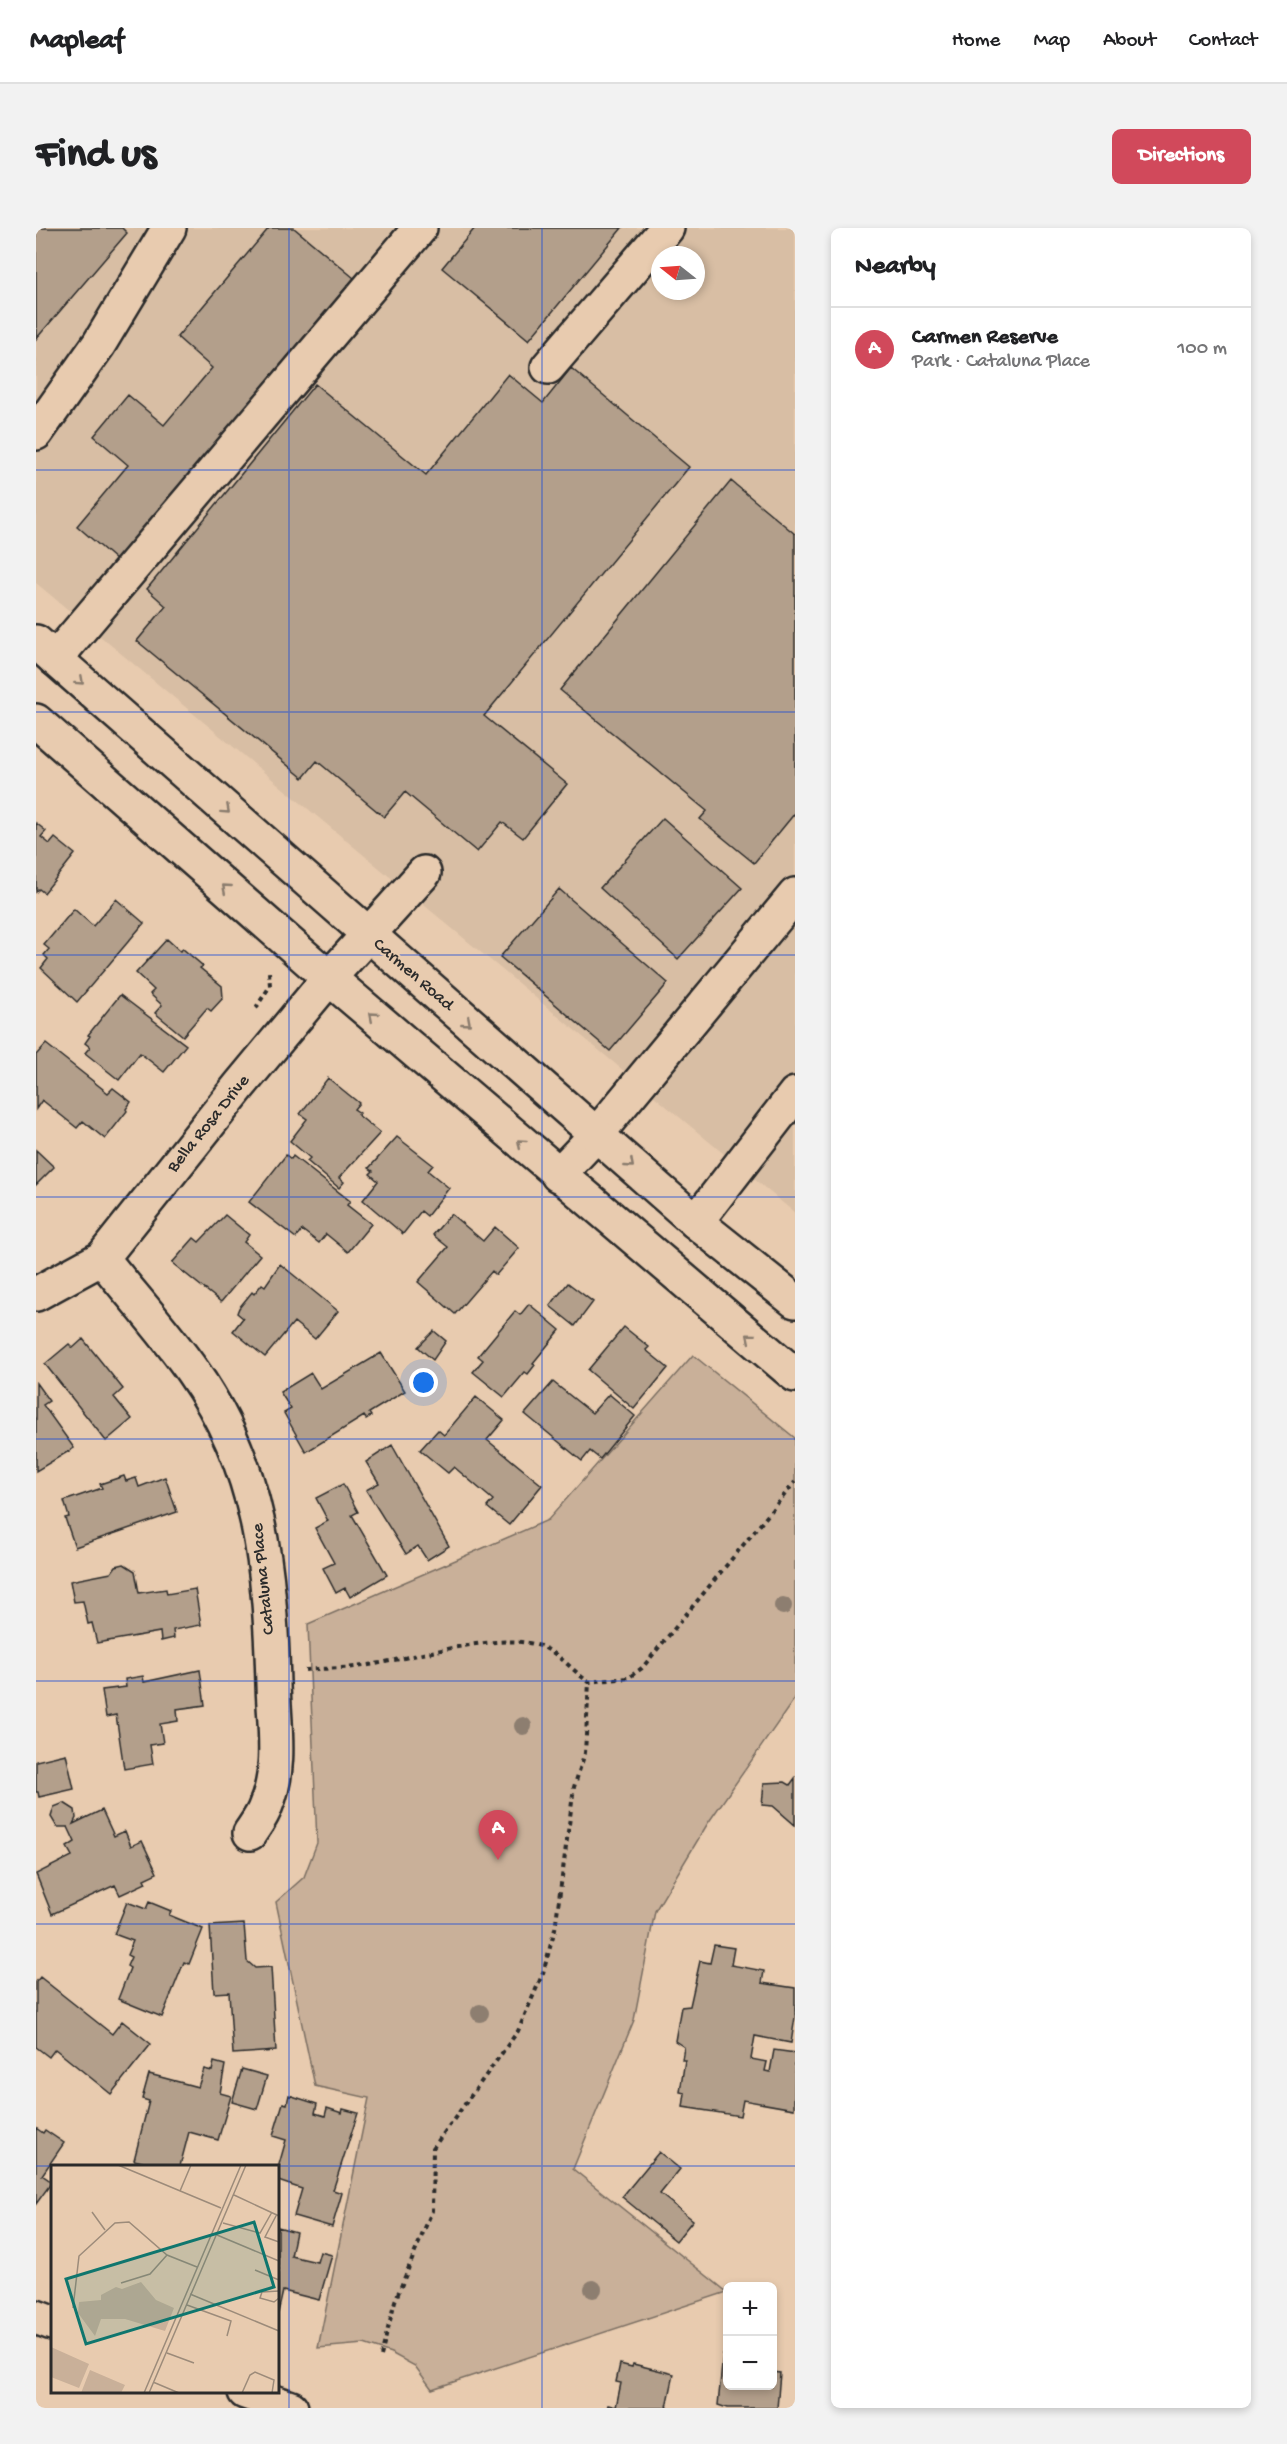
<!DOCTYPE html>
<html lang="en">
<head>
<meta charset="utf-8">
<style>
	:root { --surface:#fff; --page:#f2f2f2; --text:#202124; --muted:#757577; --line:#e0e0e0; --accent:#d1495b }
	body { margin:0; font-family:"Gochi Hand",sans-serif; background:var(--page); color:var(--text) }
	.controls { position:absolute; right:18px; bottom:18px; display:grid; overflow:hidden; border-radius:9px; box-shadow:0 3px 9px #0003 }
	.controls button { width:54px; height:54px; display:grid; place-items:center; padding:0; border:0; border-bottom:2px solid var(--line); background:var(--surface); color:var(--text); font:30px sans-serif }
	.compass { position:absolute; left:615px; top:18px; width:54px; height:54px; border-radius:50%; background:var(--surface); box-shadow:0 3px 9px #0003; rotate:287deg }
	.you { position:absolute; left:388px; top:1155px; width:21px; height:21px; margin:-15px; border:4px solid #fff; border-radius:50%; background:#1a73e8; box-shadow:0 0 0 9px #1a73e833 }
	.badge { display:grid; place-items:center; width:39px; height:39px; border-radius:50%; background:var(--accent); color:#fff; font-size:20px; font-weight:700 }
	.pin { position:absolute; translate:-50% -50px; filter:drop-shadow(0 2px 3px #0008) }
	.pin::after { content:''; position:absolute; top:32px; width:21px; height:18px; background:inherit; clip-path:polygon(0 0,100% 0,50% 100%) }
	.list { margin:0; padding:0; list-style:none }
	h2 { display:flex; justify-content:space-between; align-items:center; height:78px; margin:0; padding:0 24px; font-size:26px }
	h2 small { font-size:20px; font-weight:400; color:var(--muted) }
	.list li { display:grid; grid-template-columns:39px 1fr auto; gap:18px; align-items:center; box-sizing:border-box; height:84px; padding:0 24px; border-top:2px solid var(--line) }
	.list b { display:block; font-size:22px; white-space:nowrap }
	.list p { margin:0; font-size:20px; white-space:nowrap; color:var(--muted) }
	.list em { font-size:20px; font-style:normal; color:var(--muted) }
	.map { position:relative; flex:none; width:759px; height:2180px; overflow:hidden; border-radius:9px }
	header { display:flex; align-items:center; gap:36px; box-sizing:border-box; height:84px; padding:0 30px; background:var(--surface); border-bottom:2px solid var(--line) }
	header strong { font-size:28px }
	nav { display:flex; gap:33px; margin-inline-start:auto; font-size:21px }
	.intro { display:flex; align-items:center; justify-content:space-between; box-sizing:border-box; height:144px; padding:0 36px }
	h1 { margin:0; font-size:42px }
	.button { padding:15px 27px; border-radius:9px; background:var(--accent); color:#fff; font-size:21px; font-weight:700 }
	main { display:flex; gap:36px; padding:0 36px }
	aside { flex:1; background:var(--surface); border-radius:9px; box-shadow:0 3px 9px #0003 }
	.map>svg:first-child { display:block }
	.built { fill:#d8bea4; fill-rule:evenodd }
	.green { fill:#c9b099; stroke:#7a6e62; stroke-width:1.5 }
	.building { fill:#b39f8b; stroke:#2b2b2b; stroke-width:1.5 }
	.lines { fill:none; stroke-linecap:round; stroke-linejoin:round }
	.minor-casing { stroke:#2b2b2b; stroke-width:38 }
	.highway-casing { stroke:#2b2b2b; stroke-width:38 }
	.path { stroke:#2b2b2b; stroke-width:4; stroke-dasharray:4.5 4.5; stroke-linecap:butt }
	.minor { stroke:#e8cbaf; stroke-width:33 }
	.highway { stroke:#e8cbaf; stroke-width:33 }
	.tree { fill:#8d7e70 }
	.oneway { stroke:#8a7b6d }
	.grid { fill:none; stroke:#1d4ed8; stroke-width:1.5; stroke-opacity:0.55 }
	.labels { text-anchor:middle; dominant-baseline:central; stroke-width:4.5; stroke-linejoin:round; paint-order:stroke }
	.street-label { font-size:18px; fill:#2b2b2b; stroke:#e8cbaf }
	.inset-road { fill:none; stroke:#9c8b7a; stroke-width:1.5 }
	.view { fill:#0f766e; fill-opacity:0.15; stroke:#0f766e; stroke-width:3 }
	.inset-edge { fill:none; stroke:#2b2b2b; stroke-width:3 }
</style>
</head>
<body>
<header>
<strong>Mapleaf</strong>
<nav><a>Home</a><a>Map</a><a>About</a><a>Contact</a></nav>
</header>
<div class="intro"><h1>Find us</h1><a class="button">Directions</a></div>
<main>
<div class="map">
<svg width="759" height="2180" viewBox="0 0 759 2180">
	<rect width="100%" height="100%" fill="#e8cbaf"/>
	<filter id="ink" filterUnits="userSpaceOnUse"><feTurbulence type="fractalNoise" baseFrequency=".0167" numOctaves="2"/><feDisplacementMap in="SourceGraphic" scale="12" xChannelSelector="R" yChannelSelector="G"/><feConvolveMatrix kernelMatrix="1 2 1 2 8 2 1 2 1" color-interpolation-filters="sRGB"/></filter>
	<g filter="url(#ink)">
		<path class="built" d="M0 0H759V985L0 355ZM624 27H660V63H624Z"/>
		<path class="green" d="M657 1127 759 1210V1470L672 1595 619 1683 598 1792 537 1941 691 2064 396 2161 379 2138 355 2125 328 2116 282 2120 333 1870 279 1858 240 1674 268 1649 281 1615 272 1396 512 1292Z"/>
		<path class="building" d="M0 0H86L91 5 0 111Z
			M233 0H258L318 50 80 332 41 298 92 237 58 208 92 167 128 197 176 140 141 109Z
			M439 0H586L493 112 406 40Z
			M535 140 653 239 448 488 531 556 487 610 466 594 441 624 369 564 348 589 281 533 267 550 101 413 130 378 111 361 279 156 390 247 472 146 507 175Z
			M695 253 759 306V585L718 635 664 591 671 583 524 462Z
			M627 590 706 660 642 731 564 660Z
			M0 595 10 603 5 609 14 616 19 610 39 626 8 665 3 661 0 664Z
			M523 661 632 755 574 823 464 729Z
			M80 671 108 695 41 774 5 740 12 731 8 727 13 721 8 717 38 681 57 698Z
			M131 711 144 723 147 721 167 738 164 740 186 758 187 770 175 783 171 780 147 808 119 785 126 777 114 766 118 762 100 745Z
			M84 767 150 817 128 844 104 825 83 852 49 825 54 819 49 815 54 808 52 807Z
			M10 816 72 865 77 860 95 874 90 881 91 883 69 911 47 893 41 900 6 872 0 881V827Z
			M292 850 323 875 318 881 324 885 322 887 344 905 303 950 308 954 303 960 271 933 274 930 254 913 271 891 264 886Z
			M361 909 397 937 392 943 413 960 391 988 385 983 367 1006 327 972 342 953 334 946 337 943 333 940Z
			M0 922 18 939 0 957Z
			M250 927 255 931 257 928 314 973 311 977 335 996 312 1024 290 1006 283 1015 266 1002 260 1010 213 974Z
			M415 986 447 1013 459 999 483 1020 460 1047 456 1043 419 1086 382 1054 412 1019 397 1007Z
			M189 987 213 1007 208 1014 224 1027 185 1074 136 1035 158 1010 163 1014Z
			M244 1036 302 1083 279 1111 258 1094 229 1129 197 1103 207 1090 201 1085 203 1080 216 1064 218 1066 226 1056 229 1058Z
			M532 1055 557 1074 539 1098 514 1078Z
			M493 1076 524 1102 497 1135 499 1137 492 1146 489 1144 468 1169 437 1144 447 1132 442 1128 479 1083 484 1087Z
			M588 1099 613 1119 610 1122 632 1140 598 1181 552 1142Z
			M398 1103 410 1113 397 1132 382 1119Z
			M47 1111 87 1161 78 1169 96 1191 70 1213 9 1136 33 1116 37 1120Z
			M345 1125 369 1163 333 1185 335 1188 330 1191 328 1188 270 1224 248 1185 255 1181 244 1164 275 1145 285 1161Z
			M517 1154 556 1185 573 1166 599 1188 564 1231 554 1223 546 1233 489 1186Z
			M0 1155 13 1173 7 1177 38 1220 0 1243Z
			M440 1169 468 1192 451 1212 506 1257 473 1297 451 1279 457 1272 418 1239 412 1245 384 1222 402 1202 408 1207Z
			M356 1217 413 1318 391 1332 382 1318 370 1326 330 1262 343 1255 330 1234Z
			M88 1248 90 1253 100 1250 103 1259 129 1249 141 1284 39 1319 29 1290 33 1289 28 1273 66 1260 64 1256Z
			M307 1256 322 1284 316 1287 351 1347 314 1369 309 1360 300 1365 287 1340 298 1335 279 1300 292 1293 280 1270Z
			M88 1336 99 1343 103 1365 130 1361 131 1366 159 1361 165 1397 137 1402 138 1410 125 1413 124 1404 61 1415 56 1395 52 1396 47 1373 38 1374 34 1353 75 1345 80 1338Z
			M164 1442 169 1477 141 1481 142 1493 124 1496 127 1515 114 1517 117 1536 88 1541 80 1487 70 1489 66 1462 90 1459 89 1451 107 1448 108 1454Z
			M30 1526 38 1561 3 1569 2 1564H0V1533Z
			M759 1550V1597L737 1578 726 1577 728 1555 749 1554 754 1557Z
			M28 1575 39 1582 40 1590 37 1596 66 1582 78 1608 89 1603 95 1618 106 1613 121 1645 108 1651 110 1655 84 1667 79 1657 16 1686 0 1646 36 1628 31 1619 39 1614 32 1599H21L15 1589 18 1579Z
			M91 1674 110 1681 113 1674 135 1683 133 1687 167 1701 153 1736 148 1734 126 1789 82 1771 94 1740 91 1738 95 1729 91 1727 97 1713 78 1706Z
			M208 1696 211 1733 219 1740 235 1739 240 1823 197 1826 193 1764 178 1765 174 1698Z
			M678 1717 698 1720 695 1737 728 1743 726 1755 759 1760V1789L755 1815 719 1808 715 1831 731 1834 729 1843 734 1844 738 1822 759 1825 758 1881 707 1872 704 1888 647 1879 649 1865 644 1864 649 1832H646L648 1819 639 1813 645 1779 654 1778 664 1733 674 1735Z
			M4 1749 76 1806 86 1793 115 1816 75 1866 19 1821 13 1829 0 1819V1754Z
			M178 1834 189 1837 184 1865 195 1868 182 1912 153 1904 144 1938H122L98 1932 113 1873 106 1871 113 1846 162 1859 168 1841 176 1843Z
			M206 1841 231 1848 221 1881 196 1874Z
			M253 1867 281 1876 279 1885 289 1888 291 1880 306 1885 307 1881 322 1885 297 1962 306 1965 296 1999 258 1988 266 1961 242 1953V1940L250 1912 237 1908 247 1875 251 1876Z
			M0 1900 7 1905 9 1902 28 1915 6 1947 16 1954 0 1976Z
			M623 1924 644 1941 624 1966 657 1992 640 2013 586 1969Z
			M242 1999 260 2004 255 2028 281 2034 284 2024 296 2027 283 2072 247 2063 242 2085Z
			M687 2127H692V2158H736V2144L744 2145 741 2180H691L682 2177Z
			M584 2136 596 2139 597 2136 638 2146 631 2179 634 2180H571L572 2177 580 2179 585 2155 580 2154Z"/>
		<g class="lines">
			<defs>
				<path id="minor" d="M512 139 631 0
					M0 205 63 116 133 0
					M19 431 384 0
					M522 947 561 906 759 667
					M660 994 759 866
					M66 1030C96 1068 129 1104 157 1144 225 1240 234 1342 237 1456 238 1495 246 1540 230 1577 227 1587 220 1596 214 1605
					M0 1066 66 1030 204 857 293 750 388 645
					M0 2089 16 2095
					M209 2164 255 2180"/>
				<path id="highway" d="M0 414 660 994 759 1073
					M0 493 293 750 759 1147"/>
			</defs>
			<use href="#minor" class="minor-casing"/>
			<use href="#highway" class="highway-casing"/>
			<path class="path" d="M223 780 221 778 234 758 233 744
				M269 1442C290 1440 313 1441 333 1437 377 1430 461 1404 501 1417 522 1423 536 1443 553 1454L592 1450 606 1440 759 1254
				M345 2128 359 2073 396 1983 397 1920 482 1803 507 1745 519 1701 538 1559 549 1525 553 1454"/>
			<use href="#minor" class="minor"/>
			<use href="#highway" class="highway"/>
		</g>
		<g class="tree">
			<circle cx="747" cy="1378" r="9"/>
			<circle cx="487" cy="1498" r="9"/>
			<circle cx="444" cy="1785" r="9"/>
			<circle cx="557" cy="2061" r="9"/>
		</g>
		<defs><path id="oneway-chevron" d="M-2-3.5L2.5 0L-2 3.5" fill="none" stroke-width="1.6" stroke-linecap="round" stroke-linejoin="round" transform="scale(1.5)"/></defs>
		<g class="oneway">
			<use href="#oneway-chevron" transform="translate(44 453) rotate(42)"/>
			<use href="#oneway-chevron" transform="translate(190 582) rotate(42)"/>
			<use href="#oneway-chevron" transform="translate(190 660) rotate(-139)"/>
			<use href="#oneway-chevron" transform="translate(337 788) rotate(-139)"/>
			<use href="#oneway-chevron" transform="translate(431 794) rotate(41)"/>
			<use href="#oneway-chevron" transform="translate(485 915) rotate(-139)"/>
			<use href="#oneway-chevron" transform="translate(594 936) rotate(41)"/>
			<use href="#oneway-chevron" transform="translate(714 1109) rotate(-140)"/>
		</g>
	</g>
	<path class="grid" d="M253 0V2180M506 0V2180M0 242H759M0 484H759M0 727H759M0 969H759M0 1211H759M0 1453H759M0 1696H759M0 1938H759"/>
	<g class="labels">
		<g class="street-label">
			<text transform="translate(377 747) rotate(41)">Carmen Road</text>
			<text transform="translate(173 896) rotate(-51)">Bella Rosa Drive</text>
			<text transform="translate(228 1351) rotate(-96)">Cataluna Place</text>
		</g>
	</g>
	<g transform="translate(15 1937)">
		<rect width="228" height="228" fill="#e8cbaf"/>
		<path d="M90 117 105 135 123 143 114 166 74 154H50L44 171 27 148 28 137 50 135V130L65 122 71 124ZM0 182 38 199 28 223 0 212ZM39 205 74 220 70 228H30Z" fill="#c9b099"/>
		<path class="inset-road" d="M67 0 170 43M129 26 140 0M183 30 228 51M41 47 54 65M226 49 214 72 228 77M172 58 209 68 221 47M166 70 228 96M204 105 228 115M70 118 99 109 116 90M228 126 211 127 209 133 223 137 228 133M139 129 228 166M136 140 180 156 176 171M22 143 28 91 64 58 78 57 116 90 146 102M116 188 143 198M102 217 128 228M93 228 190 0M98 228 195 0M191 228 199 210 204 207 223 215 221 228"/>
		<path class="view" d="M203 57 223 122 35 179 15 114Z"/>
		<rect width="228" height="228" class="inset-edge"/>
	</g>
</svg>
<div class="controls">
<button>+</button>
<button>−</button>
</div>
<svg class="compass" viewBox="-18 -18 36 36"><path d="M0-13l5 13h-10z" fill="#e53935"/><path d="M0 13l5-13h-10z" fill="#757577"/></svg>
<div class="you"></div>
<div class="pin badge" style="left:462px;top:1632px">A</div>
</div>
<aside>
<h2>Nearby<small></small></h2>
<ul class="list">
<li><span class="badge">A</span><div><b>Carmen Reserve</b><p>Park · Cataluna Place</p></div><em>100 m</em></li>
</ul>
</aside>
</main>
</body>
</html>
